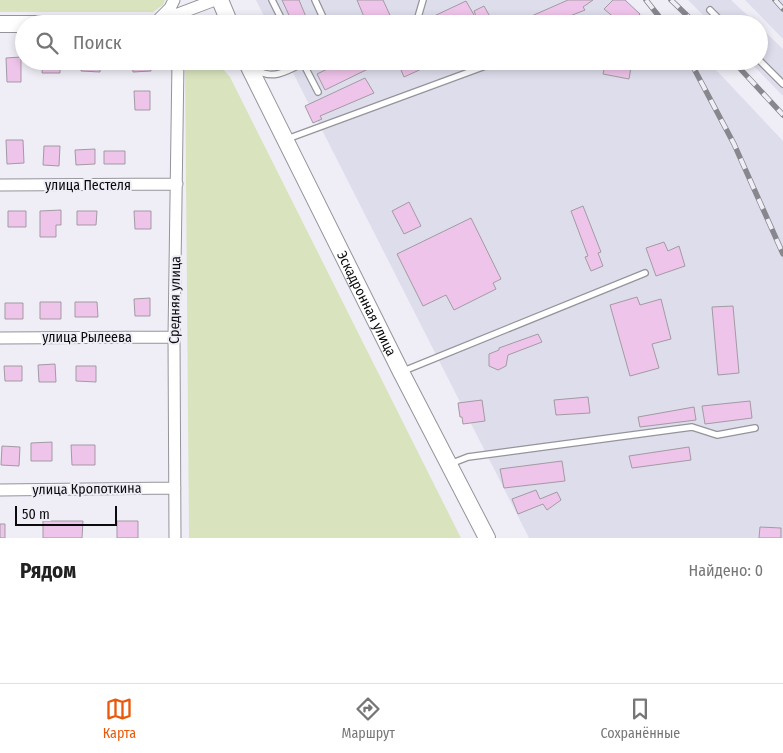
<!DOCTYPE html>
<html lang="ru">
<head>
<meta charset="utf-8">
<style>
	:root { --surface:#fff; --page:#f6f6f6; --text:#222; --muted:#767676; --line:#e0e0e0; --accent:#ea580c }
	body { margin:0; font-family:"Fira Sans Condensed",sans-serif; background:var(--page); color:var(--text) }
	.scale { position:absolute; left:15px; bottom:12px; width:102px; box-sizing:border-box; padding-left:5px; border:2px solid #0b0b0e; border-top:0; font-size:14px; line-height:18px; white-space:nowrap; color:#0b0b0e; -webkit-text-stroke:4px #efeef7; paint-order:stroke }
	.list { margin:0; padding:0; list-style:none }
	h2 { display:flex; justify-content:space-between; align-items:center; height:65px; margin:0; padding:0 20px; font-size:21px }
	h2 small { font-size:16px; font-weight:400; color:var(--muted) }
	.icon { flex:none; width:28px; height:28px; fill:none; stroke:currentColor; stroke-width:2; stroke-linecap:round; stroke-linejoin:round }
	.map { position:relative; flex:none; width:783px; height:538px; overflow:hidden }
	.search { position:absolute; background:var(--surface); box-shadow:0 2px 8px #0003; left:15px; right:15px; top:15px; height:55px; display:flex; align-items:center; gap:12px; box-sizing:border-box; padding:0 18px; border-radius:28px; color:var(--muted); font-size:19px }
	.sheet { height:145px; background:var(--surface) }
	nav { display:flex; justify-content:space-around; align-items:center; box-sizing:border-box; height:70px; border-top:1px solid var(--line); background:var(--surface); font-size:14px; color:var(--muted) }
	nav a { display:grid; justify-items:center; gap:2px }
	nav .on { color:var(--accent) }
	.map>svg:first-child { display:block }
	.built { fill:#deddec }
	.green { fill:#d9e4be }
	.building { fill:#efc4ea; stroke:#a29ba1 }
	.lines { fill:none; stroke-linecap:round; stroke-linejoin:round }
	.lane-casing { stroke:#94949b; stroke-width:8 }
	.street-casing { stroke:#94949b; stroke-width:13 }
	.secondary-casing { stroke:#94949b; stroke-width:18 }
	.lane { stroke:#fff; stroke-width:5.5 }
	.street { stroke:#fff; stroke-width:11 }
	.secondary { stroke:#fff; stroke-width:16 }
	.rail-casing { stroke:#88878d; stroke-width:5.5 }
	.rail { stroke:#efeef7; stroke-width:4; stroke-dasharray:11; stroke-linecap:butt }
	.labels { text-anchor:middle; dominant-baseline:central; stroke-width:4; stroke-linejoin:round; paint-order:stroke }
	.street-label { font-size:14px; fill:#0b0b0e; stroke:#efeef7 }
</style>
</head>
<body>
<div class="map">
<svg width="783" height="538" viewBox="0 0 783 538">
	<rect width="100%" height="100%" fill="#efeef7"/>
	<path class="built" d="M256 0H622L654 24H268Z
		M688 0H731L757 24H712Z
		M745 0H783V39Z
		M759 26 783 49V96L749 61H759Z
		M287 61H704L718 72 783 141V538H529Z"/>
	<path class="green" d="M0 0H165L163 5 153 12H0Z
		M185 61H216L230 77 461 538H189Z"/>
	<path class="building" d="M282 0H299L309 24H293Z
		M357 0H383L394 24H367Z
		M568 0H593L583 7 585 10 550 24H529L527 18Z
		M613 0H625L640 14 630 24H622L604 9Z
		M466 1 474 15 457 24H435L432 17Z
		M484 6 493 22 502 19 505 24H479L474 11Z
		M21 57V82H7L6 58Z
		M43 61H60V73H42Z
		M81 61H100V72L81 71Z
		M132 61H151V71L133 72Z
		M344 61H365L368 69 325 90 317 74Z
		M402 61H439L404 77 398 63Z
		M606 61H632L629 79 603 74Z
		M365 78 374 93 320 116 322 119 313 123 305 106Z
		M134 91H150V110H135Z
		M6 140H23L24 163 7 164Z
		M44 146H60L59 166 43 165Z
		M95 149V164L76 165 75 150Z
		M104 151H125V164H104Z
		M409 202 421 226 404 234 392 211Z
		M583 206 601 252 598 253 603 266 591 271 585 257 588 256 571 211Z
		M61 210V225H56V237H40V211Z
		M8 211H26V227H8Z
		M77 211H97L96 225H77Z
		M134 211H151V229H135Z
		M471 218 501 279 493 283 496 289 454 310 446 295 423 306 397 254Z
		M664 242 668 251 679 246 685 266 656 276 646 248Z
		M637 297 640 305 661 299 671 339 652 344 659 368 630 376 610 305Z
		M150 298V316H135L134 299Z
		M40 302H61V319H40Z
		M75 302H97L98 317H75Z
		M5 303H23V319H5Z
		M733 306 739 373 718 375 712 307Z
		M538 334 542 342 508 355 506 366 498 370 489 366V354L499 350V348Z
		M55 364 56 382H39L38 365Z
		M4 366H22V381H5Z
		M76 366H96V382L76 381Z
		M588 397 590 413 556 415 554 400Z
		M482 400 485 421 463 424 462 417H460L458 403Z
		M750 401 752 418 705 424 702 406Z
		M694 407 696 420 640 427 638 417Z
		M52 442V461H31V443Z
		M71 445H95V465H72Z
		M2 446 20 447 19 466 1 465Z
		M689 447 691 460 632 468 629 456Z
		M562 461 565 481 504 488 500 469Z
		M536 490 540 499 557 492 561 500 547 510 543 504 518 514 512 499Z
		M43 521H83L82 538H43Z
		M117 521H138V538H117Z
		M0 524H5V538H0Z
		M760 527 781 528V538H759Z"/>
	<g class="lines">
		<defs>
			<path id="lane" d="M272 0 284 24
				M315 0 326 24
				M710 10 724 24
				M416 24 423 0
				M759 60 783 84
				M305 62 303 63 318 92
				M256 69C271 81 288 71 303 63L302 61
				M287 139 499 61
				M401 372 645 273
				M450 464 468 457 692 427 717 435 755 428"/>
			<path id="street" d="M159 19 170 8 174 0
				M154 23 215 0
				M0 185 177 184
				M0 338 174 337
				M0 490 175 488
				M175 538 174 337 178 61"/>
			<g id="secondary">
				<path d="M220 0 230 24"/>
				<path d="M0 24H157"/>
				<path id="s1" d="M246 61 401 372 487 538"/>
			</g>
		</defs>
		<use href="#lane" class="lane-casing"/>
		<use href="#street" class="street-casing"/>
		<use href="#secondary" class="secondary-casing"/>
		<use href="#lane" class="lane"/>
		<use href="#street" class="street"/>
		<use href="#secondary" class="secondary"/>
		<defs>
			<path id="rail" d="M646 0 665 24
				M671 0 696 24
				M775 0 783 9
				M690 61 734 144 783 254
				M733 61 783 115"/>
		</defs>
		<use href="#rail" class="rail-casing"/>
		<use href="#rail" class="rail"/>
	</g>
	<g class="labels">
		<g class="street-label">
			<text x="88" y="185">улица Пестеля</text>
			<text transform="translate(175 300) rotate(-89)">Средняя улица</text>
			<text stroke="none"><textPath href="#s1" startOffset="271">Эскадронная улица</textPath></text>
			<text x="87" y="337">улица Рылеева</text>
			<text transform="translate(87 489) rotate(-1)">улица Кропоткина</text>
		</g>
	</g>
</svg>
<div class="scale">50 m</div>
<div class="search"><svg class="icon" aria-label="search" viewBox="0 0 24 24"><circle cx="10" cy="10" r="6"/><path d="M15 15l6 6"/></svg>Поиск</div>
</div>
<section class="sheet">
<h2>Рядом<small>Найдено: 0</small></h2>
<ul class="list">
</ul>
</section>
<nav>
<a class="on"><svg class="icon" aria-label="map" viewBox="0 0 24 24"><path d="M3 6l6-2 6 2 6-2v14l-6 2-6-2-6 2zM9 4v14M15 6v14"/></svg>Карта</a>
<a><svg class="icon" aria-label="directions" viewBox="0 0 24 24"><path d="M12 3l9 9-9 9-9-9zM9 14v-3h6M13 9l2 2-2 2"/></svg>Маршрут</a>
<a><svg class="icon" aria-label="saved" viewBox="0 0 24 24"><path d="M7 4h10v16l-5-4-5 4z"/></svg>Сохранённые</a>
</nav>
</body>
</html>
